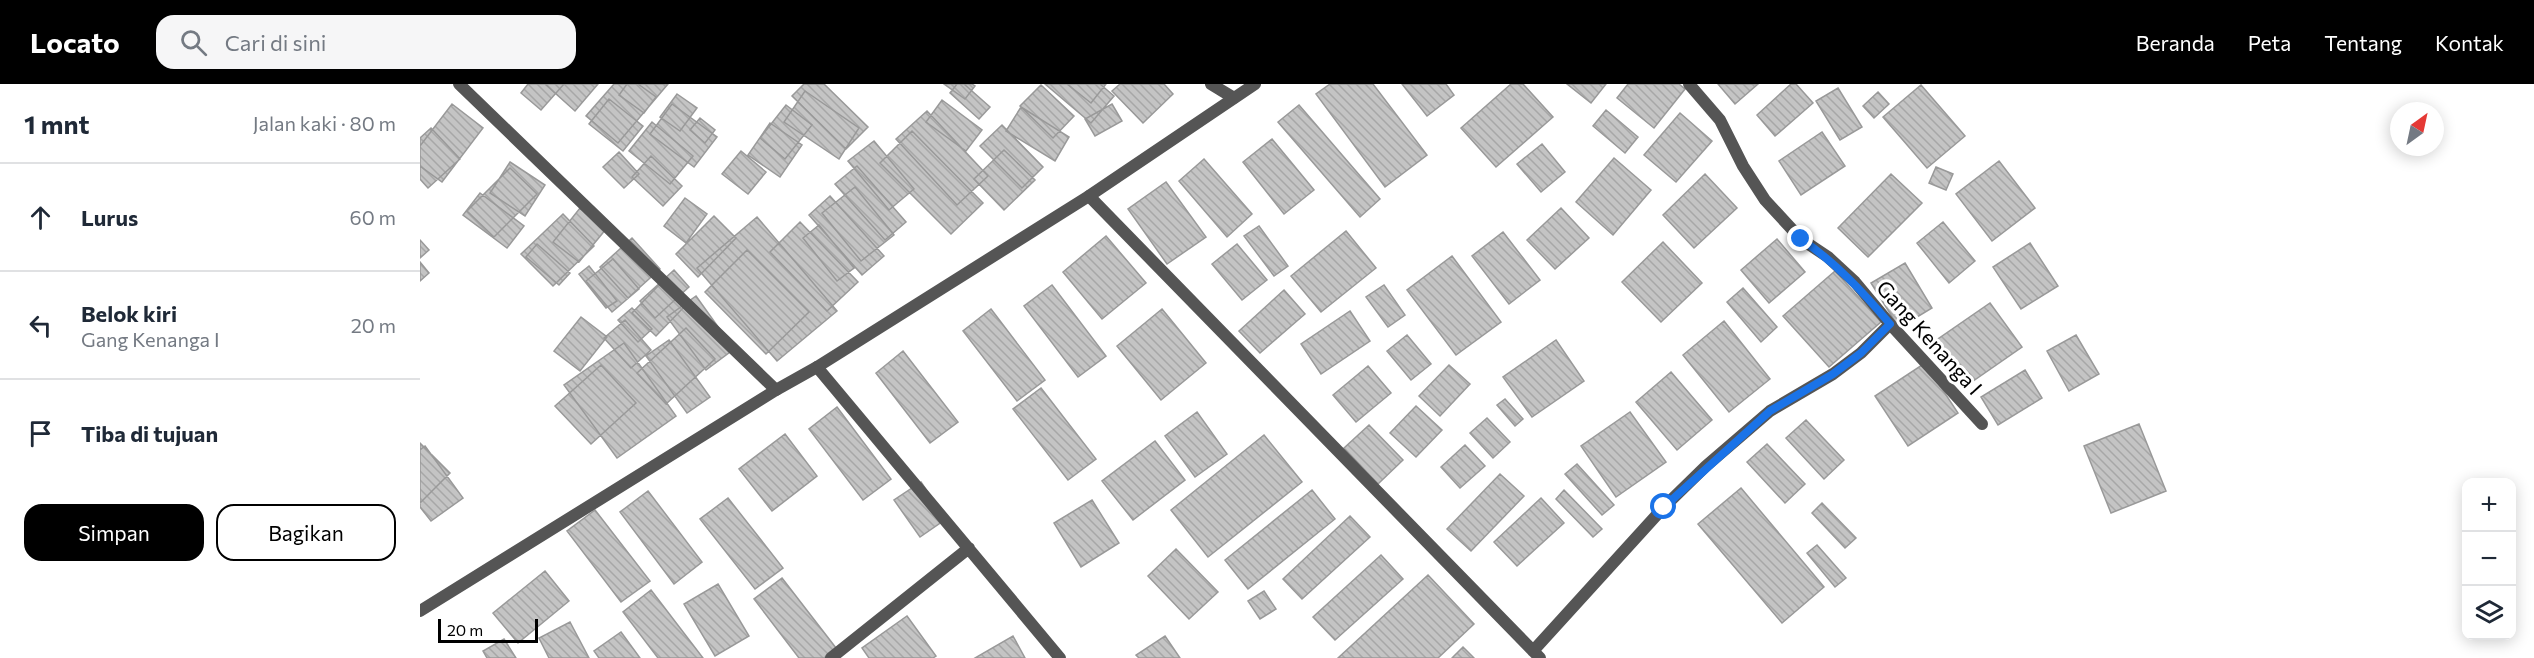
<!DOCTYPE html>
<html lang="id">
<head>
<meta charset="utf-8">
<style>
	:root { --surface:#fff; --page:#f6f6f7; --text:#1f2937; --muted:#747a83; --line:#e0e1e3; --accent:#000 }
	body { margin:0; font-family:Commissioner,sans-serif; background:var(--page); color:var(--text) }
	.controls { position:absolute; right:18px; bottom:18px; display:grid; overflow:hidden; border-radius:12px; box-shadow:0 3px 15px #0003 }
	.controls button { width:54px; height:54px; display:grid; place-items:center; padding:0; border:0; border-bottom:2px solid var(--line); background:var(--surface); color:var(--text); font:30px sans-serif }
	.compass { position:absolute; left:1970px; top:18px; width:54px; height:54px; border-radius:50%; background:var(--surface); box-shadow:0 3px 15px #0003; rotate:33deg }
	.scale { position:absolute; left:18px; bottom:15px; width:100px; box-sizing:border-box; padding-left:6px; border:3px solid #000; border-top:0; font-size:16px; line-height:21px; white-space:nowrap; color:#000; -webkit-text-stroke:4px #fff; paint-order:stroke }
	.stop { position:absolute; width:18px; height:18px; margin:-14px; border:4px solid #1a73e8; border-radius:50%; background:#fff }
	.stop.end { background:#1a73e8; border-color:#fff; box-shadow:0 2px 6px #0008 }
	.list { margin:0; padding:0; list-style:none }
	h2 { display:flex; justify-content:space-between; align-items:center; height:78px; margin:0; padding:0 24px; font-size:26px }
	h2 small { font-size:20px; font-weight:400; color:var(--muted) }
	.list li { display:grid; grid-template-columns:39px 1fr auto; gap:18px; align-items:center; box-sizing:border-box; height:108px; padding:0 24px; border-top:2px solid var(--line) }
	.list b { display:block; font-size:22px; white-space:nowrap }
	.list p { margin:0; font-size:20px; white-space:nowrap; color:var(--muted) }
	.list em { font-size:20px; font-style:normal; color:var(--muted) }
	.actions { display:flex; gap:12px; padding:18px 24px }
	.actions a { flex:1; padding:14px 0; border:2px solid var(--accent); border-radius:18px; text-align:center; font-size:21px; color:var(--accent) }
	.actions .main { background:var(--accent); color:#fff }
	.icon { flex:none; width:33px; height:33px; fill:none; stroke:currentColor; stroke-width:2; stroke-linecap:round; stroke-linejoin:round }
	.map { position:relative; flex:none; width:2114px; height:574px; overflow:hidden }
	header { display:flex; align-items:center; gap:36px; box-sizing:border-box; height:84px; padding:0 30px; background:var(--accent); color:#fff }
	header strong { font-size:28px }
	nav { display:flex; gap:33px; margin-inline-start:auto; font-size:21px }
	.search { width:420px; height:54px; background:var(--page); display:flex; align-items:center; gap:15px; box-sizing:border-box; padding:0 21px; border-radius:18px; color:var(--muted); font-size:22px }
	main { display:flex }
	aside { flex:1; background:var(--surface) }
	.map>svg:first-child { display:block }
	.building { fill:url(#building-back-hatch); stroke:#999; stroke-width:1.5 }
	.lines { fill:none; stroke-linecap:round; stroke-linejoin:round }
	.minor { stroke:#555; stroke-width:12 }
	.tertiary { stroke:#555; stroke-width:12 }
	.route { stroke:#1a73e8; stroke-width:8 }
	.labels { text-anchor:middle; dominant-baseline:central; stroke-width:6; stroke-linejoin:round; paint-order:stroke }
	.street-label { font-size:21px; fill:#000; stroke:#fff }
</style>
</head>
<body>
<header>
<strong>Locato</strong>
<div class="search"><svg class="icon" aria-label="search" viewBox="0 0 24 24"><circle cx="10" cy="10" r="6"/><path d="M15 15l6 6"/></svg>Cari di sini</div>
<nav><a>Beranda</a><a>Peta</a><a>Tentang</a><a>Kontak</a></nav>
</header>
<main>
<aside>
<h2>1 mnt<small>Jalan kaki · 80 m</small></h2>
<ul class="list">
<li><svg class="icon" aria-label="ahead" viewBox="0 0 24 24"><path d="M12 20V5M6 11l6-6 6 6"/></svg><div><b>Lurus</b></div><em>60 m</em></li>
<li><svg class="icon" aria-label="left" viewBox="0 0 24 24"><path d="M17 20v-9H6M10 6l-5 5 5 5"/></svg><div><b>Belok kiri</b><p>Gang Kenanga I</p></div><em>20 m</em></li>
<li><svg class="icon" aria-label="arrive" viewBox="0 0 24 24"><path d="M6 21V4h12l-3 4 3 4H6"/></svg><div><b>Tiba di tujuan</b></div></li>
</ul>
<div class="actions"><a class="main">Simpan</a><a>Bagikan</a></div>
</aside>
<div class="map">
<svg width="2114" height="574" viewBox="0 0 2114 574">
	<defs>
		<pattern id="building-back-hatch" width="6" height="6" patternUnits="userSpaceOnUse" patternTransform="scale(1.5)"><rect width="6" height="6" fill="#c4c4c4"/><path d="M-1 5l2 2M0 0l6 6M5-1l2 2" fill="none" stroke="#a7a7a7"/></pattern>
	</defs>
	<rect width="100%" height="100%" fill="#fff"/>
	<path class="building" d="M108 0H144L121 26 101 9Z
		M125 0H178L155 27Z
		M194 0H248L198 59 166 32Z
		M207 0H218L236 13 224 29 199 11Z
		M384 0H404L448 43 426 65 372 12Z
		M524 0H552L555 2 545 15Z
		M537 0H544L570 23 559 35 530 9Z
		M625 0H680L694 12 671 39Z
		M647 0H686L671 19Z
		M700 0H744L753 10 723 39 692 7Z
		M910 0H953L1007 71 965 103 896 10Z
		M982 0H1026L1034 11 1007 32Z
		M1091 0H1103L1133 33 1076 83 1041 44Z
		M1147 0H1186L1171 19Z
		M1208 0H1259L1265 5 1234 44 1197 14Z
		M1298 0H1338L1315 20Z
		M1371 0H1376L1393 19 1355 52 1337 31Z
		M621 1 654 32 633 54 600 22Z
		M1501 1 1545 52 1507 84 1463 33Z
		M1418 4 1442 43 1420 56 1396 17Z
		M385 7 439 44 419 75 364 38Z
		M1458 8 1469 20 1454 34 1443 22Z
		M257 10 277 24 260 47 240 33Z
		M189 15 223 42 203 67 169 40Z
		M522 16 562 46 546 67 506 38Z
		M32 20 63 44 22 98 0 82V62Z
		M252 20 297 53 274 83 230 50Z
		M692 20 702 37 675 52 665 35Z
		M366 21 392 41 365 75 340 54Z
		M879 21 960 115 940 133 858 38Z
		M601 23 649 53 635 77 586 47Z
		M1186 26 1218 53 1205 69 1173 42Z
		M507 27 568 92 537 121 476 55Z
		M1260 29 1292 57 1256 98 1224 71Z
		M280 34 295 46 285 59 270 46Z
		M232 38 273 72 250 100 209 67Z
		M350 39 382 61 360 93 328 71Z
		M582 41 623 83 602 104 560 62Z
		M11 44 40 75 8 104 0 95V54Z
		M492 47 563 119 531 150 460 79Z
		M1402 48 1425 82 1381 111 1359 77Z
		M852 55 894 106 864 130 823 78Z
		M454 57 494 105 469 126 428 77Z
		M1122 60 1145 88 1121 108 1097 80Z
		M584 66 615 96 584 126 554 95Z
		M321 67 346 88 328 110 302 90Z
		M199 68 219 90 204 104 183 83Z
		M231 72 262 102 243 122 212 93Z
		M1194 74 1231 106 1193 151 1156 118Z
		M784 75 832 130 807 153 759 97Z
		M1579 77 1615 124 1572 157 1536 110Z
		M90 78 125 101 105 132 70 109Z
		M437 82 486 138 465 156 415 100Z
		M1516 83 1533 90 1526 106 1509 99Z
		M90 84 117 110 74 153 47 127Z
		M1285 90 1317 124 1274 164 1243 131Z
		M1471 90 1502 119 1448 173 1418 144Z
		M746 98 786 153 747 180 708 125Z
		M435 103 474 151 441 177 402 129Z
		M60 109 104 142 87 164 43 131Z
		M410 112 464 172 442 191 389 131Z
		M265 114 287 130 266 159 244 142Z
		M160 124 186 145 159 178 133 158Z
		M1141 124 1169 154 1135 185 1107 156Z
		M143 130 174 162 133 202 101 170Z
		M294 132 316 154 278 193 256 170Z
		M337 133 417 227 357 277 277 184Z
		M380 138 438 198 407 227 350 168Z
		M1523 138 1555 177 1529 199 1497 159Z
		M399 141 434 184 417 197 383 154Z
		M839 142 868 182 854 192 824 152Z
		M926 147 956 184 901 228 871 192Z
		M1083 148 1120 196 1089 220 1052 172Z
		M686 152 726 199 682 235 643 188Z
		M212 154 240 185 208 214 180 183Z
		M1357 155 1385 188 1349 219 1321 186Z
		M0 156 9 166 0 174Z
		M1243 158 1282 199 1241 238 1202 198Z
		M1610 159 1638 202 1601 225 1573 183Z
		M117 160 150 189 139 201 106 173Z
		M817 160 847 196 822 216 792 180Z
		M327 166 389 228 346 270 285 208Z
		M1032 172 1081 238 1036 271 987 206Z
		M193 175 219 205 192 228 166 197Z
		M0 178 9 189 0 197Z
		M1485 179 1512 224 1479 244 1451 199Z
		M169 182 197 217 186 224 159 190Z
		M254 186 269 203 235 234 220 217Z
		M1415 187 1461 238 1409 283 1363 232Z
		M241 199 265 222 236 252 212 229Z
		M632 201 686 272 658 293 604 222Z
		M964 201 985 231 968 243 946 213Z
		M1323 204 1357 243 1341 258 1307 218Z
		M864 206 885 230 840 269 819 247Z
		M276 212 314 265 286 286 247 233Z
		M1570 219 1602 263 1546 302 1515 257Z
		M212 224 232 245 218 258 198 236Z
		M571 225 625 296 597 317 543 247Z
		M742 225 786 279 741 316 697 262Z
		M930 227 950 257 901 290 881 260Z
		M161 233 187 253 160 287 134 267Z
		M205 236 231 266 211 284 184 254Z
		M1304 237 1350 295 1309 328 1263 271Z
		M266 244 295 275 246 320 217 289Z
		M987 251 1011 280 991 296 967 267Z
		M1656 251 1679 290 1649 307 1627 267Z
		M249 256 290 313 267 329 226 272Z
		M1136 256 1164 297 1112 333 1083 293Z
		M204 259 256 332 197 374 144 301Z
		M483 267 538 338 510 359 456 289Z
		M1505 279 1538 329 1488 362 1455 312Z
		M181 281 216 319 171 360 135 322Z
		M1029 281 1050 300 1020 332 999 312Z
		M948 282 971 309 936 338 913 311Z
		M1605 286 1622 314 1578 341 1561 313Z
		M1251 288 1292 336 1257 366 1216 318Z
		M621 304 676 375 648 396 593 325Z
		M1085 315 1103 335 1095 342 1077 321Z
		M996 322 1022 346 996 373 970 349Z
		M417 323 471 395 443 416 389 345Z
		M777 328 807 370 775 393 745 352Z
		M1210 328 1246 378 1196 413 1161 362Z
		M1067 334 1090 358 1073 374 1050 349Z
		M1386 336 1424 376 1404 395 1366 354Z
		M1719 340 1746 407 1691 429 1664 362Z
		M949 341 983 376 958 400 924 364Z
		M365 350 397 392 352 427 319 385Z
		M844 351 882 398 788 473 751 426Z
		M735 357 765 396 713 436 682 397Z
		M0 359 30 389 0 419Z
		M1347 360 1385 400 1365 419 1327 378Z
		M1045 361 1065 382 1040 404 1021 383Z
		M5 362 43 414 11 437 0 423V366Z
		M1157 380 1194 421 1182 431 1145 390Z
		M1080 390 1104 412 1051 467 1027 445Z
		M501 398 526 435 500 453 474 416Z
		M1321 404 1404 503 1362 539 1278 440Z
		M892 406 915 435 828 505 805 476Z
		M1144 406 1182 445 1173 453 1136 415Z
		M228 407 282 478 254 500 200 428Z
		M308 414 363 484 335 505 280 435Z
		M1121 414 1144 439 1097 482 1074 458Z
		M672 416 699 459 661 483 634 439Z
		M1402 419 1436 454 1425 464 1392 429Z
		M175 426 230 497 201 518 147 447Z
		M930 432 950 453 882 515 863 495Z
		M1397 461 1426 494 1415 503 1387 469Z
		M756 465 798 508 769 535 728 492Z
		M961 471 983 495 915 556 893 533Z
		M125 487 149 517 98 559 73 529Z
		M1008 491 1054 540 1018 574H918Z
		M362 494 416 564 404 574H379L334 515Z
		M298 500 329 552 295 572 264 520Z
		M231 506 283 574H238L203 528Z
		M844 507 856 525 840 535 828 517Z
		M487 532 516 572 513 574H449L442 564Z
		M150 538 169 574H129L119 554Z
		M201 548 220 574H179L174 567Z
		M593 552 605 574H555Z
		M745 552 760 574H719L716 571Z
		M84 555 96 574H67L63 567Z
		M1043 563 1054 574H1032Z"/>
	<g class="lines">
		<path class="minor" d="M39 0 356 306
			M791 0 814 14
			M1269 0 1300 36 1323 82 1345 116 1381 155 1408 173 1435 198 1470 240 1562 340
			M669 112 1120 574
			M397 283 640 574
			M1113 567 1244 423 1286 382 1350 327 1413 290 1441 269 1470 240
			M411 574 549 464"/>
		<path class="tertiary" d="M0 527 356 306 397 283 669 112 835 0"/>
	</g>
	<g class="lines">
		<path class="route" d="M1244 423 1350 327 1413 290 1441 269 1470 240C1443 208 1416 179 1381 155"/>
	</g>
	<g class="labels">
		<g class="street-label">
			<text transform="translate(1510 253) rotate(48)">Gang Kenanga I</text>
		</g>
	</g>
</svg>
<div class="controls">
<button>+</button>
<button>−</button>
<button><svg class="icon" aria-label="layers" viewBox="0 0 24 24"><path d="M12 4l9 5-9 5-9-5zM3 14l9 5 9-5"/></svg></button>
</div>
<svg class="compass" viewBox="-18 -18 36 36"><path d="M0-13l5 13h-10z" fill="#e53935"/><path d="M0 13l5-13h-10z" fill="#747a83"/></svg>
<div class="scale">20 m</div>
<div class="stop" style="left:1244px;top:423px"></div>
<div class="stop end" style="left:1381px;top:155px"></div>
</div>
</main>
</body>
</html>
